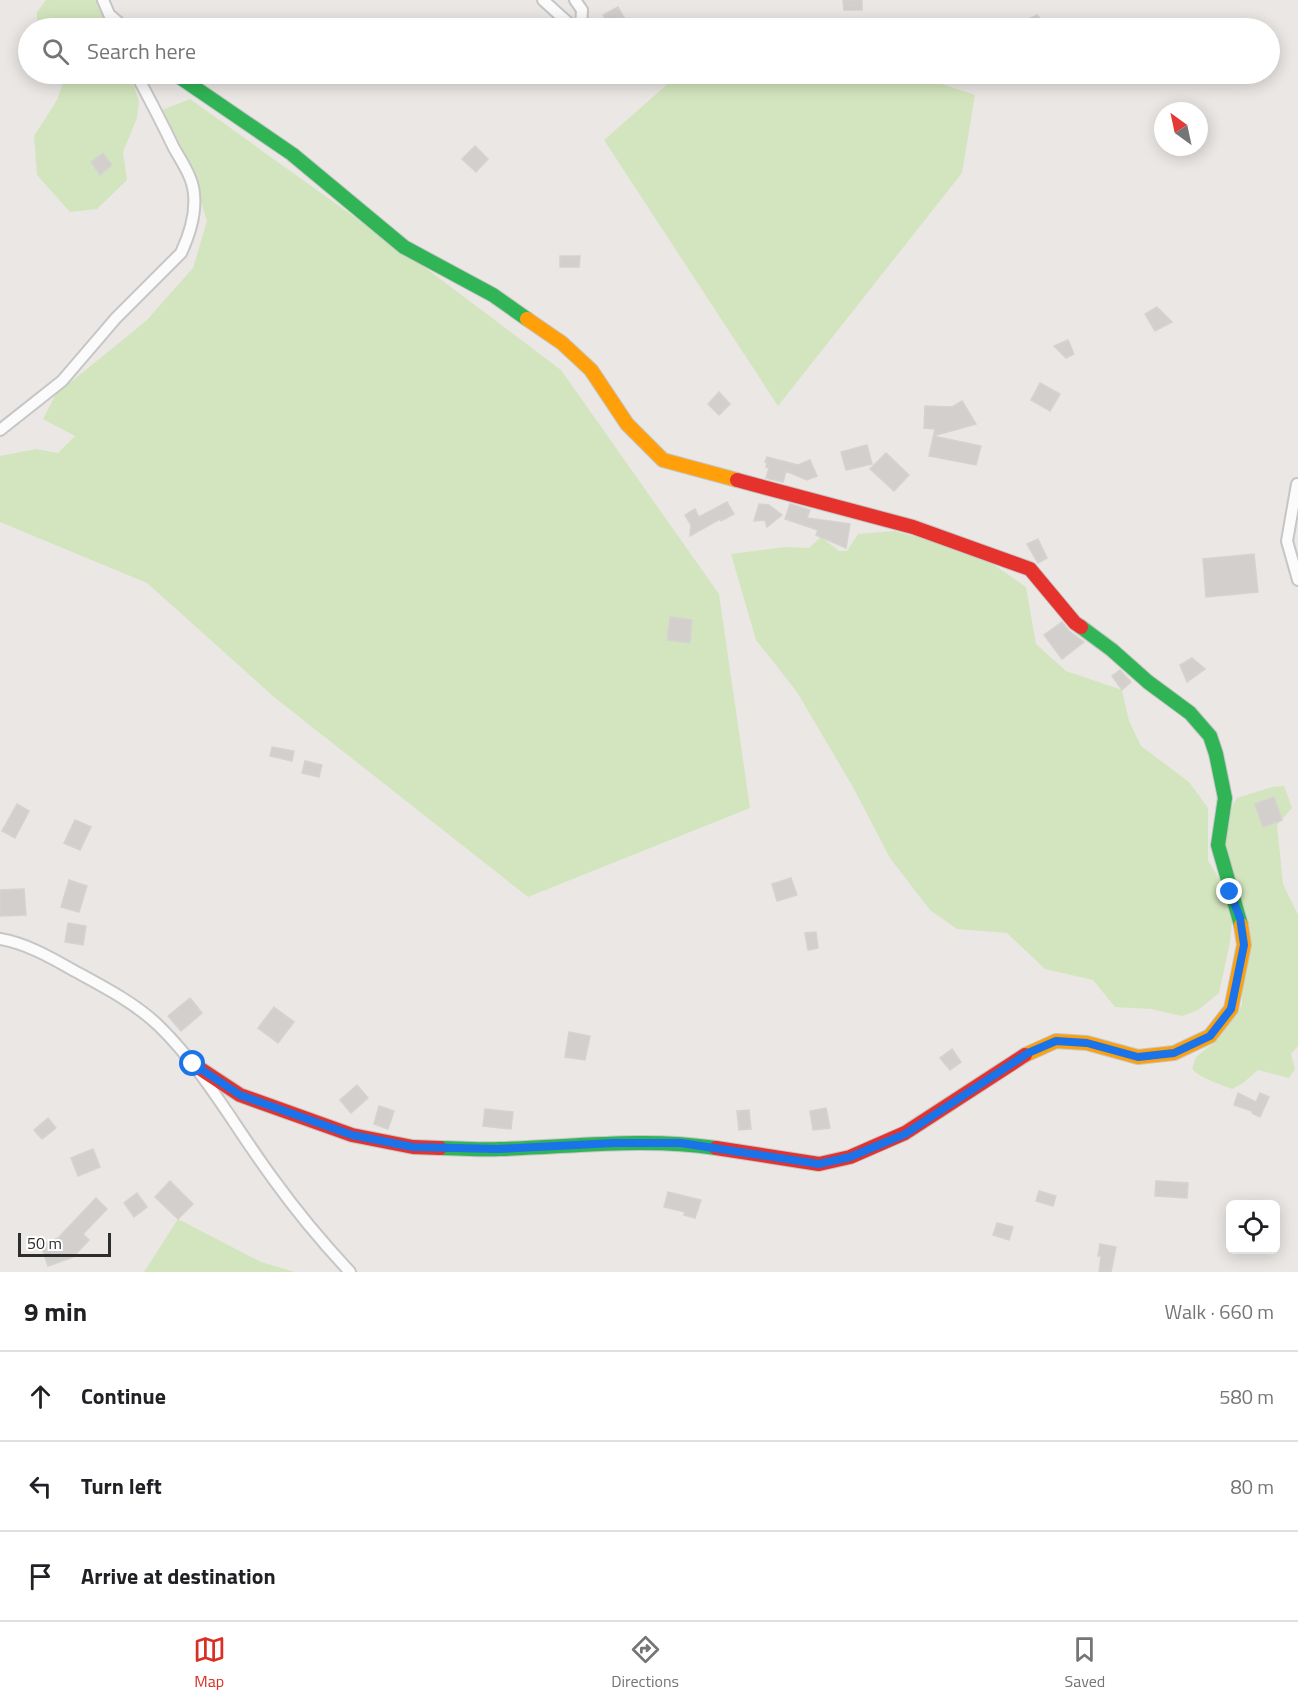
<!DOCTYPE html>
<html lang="en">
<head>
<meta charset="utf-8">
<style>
	:root { --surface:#fff; --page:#f6f6f6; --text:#202124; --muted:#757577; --line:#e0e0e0; --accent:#d93025 }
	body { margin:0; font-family:"Titillium Web",sans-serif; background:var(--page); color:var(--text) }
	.controls { position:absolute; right:18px; bottom:18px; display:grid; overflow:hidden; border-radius:9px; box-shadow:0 3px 15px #0003 }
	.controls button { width:54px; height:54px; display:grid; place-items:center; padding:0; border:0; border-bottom:2px solid var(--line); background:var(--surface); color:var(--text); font:30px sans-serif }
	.compass { position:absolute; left:1154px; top:102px; width:54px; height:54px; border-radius:50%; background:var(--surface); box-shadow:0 3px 15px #0003; rotate:327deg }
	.scale { position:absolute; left:18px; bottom:15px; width:93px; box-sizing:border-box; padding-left:6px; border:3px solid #2d2d2d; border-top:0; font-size:16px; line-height:21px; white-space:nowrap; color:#2d2d2d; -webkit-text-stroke:4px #fff; paint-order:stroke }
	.stop { position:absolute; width:18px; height:18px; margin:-14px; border:4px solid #1a73e8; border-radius:50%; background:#fff }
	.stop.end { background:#1a73e8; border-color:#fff; box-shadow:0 2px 6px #0008 }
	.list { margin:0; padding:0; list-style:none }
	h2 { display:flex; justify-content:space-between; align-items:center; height:78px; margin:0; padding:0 24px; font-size:26px }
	h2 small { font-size:20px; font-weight:400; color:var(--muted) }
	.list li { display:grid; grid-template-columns:39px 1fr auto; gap:18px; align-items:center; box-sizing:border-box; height:90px; padding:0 24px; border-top:2px solid var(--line) }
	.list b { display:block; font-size:22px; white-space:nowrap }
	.list em { font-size:20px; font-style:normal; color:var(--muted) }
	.icon { flex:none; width:33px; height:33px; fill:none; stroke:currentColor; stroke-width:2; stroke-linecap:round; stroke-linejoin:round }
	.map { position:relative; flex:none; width:1298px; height:1272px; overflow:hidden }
	.search { position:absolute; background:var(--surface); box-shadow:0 3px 15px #0003; left:18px; right:18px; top:18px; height:66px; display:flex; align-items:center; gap:15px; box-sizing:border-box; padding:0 21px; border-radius:33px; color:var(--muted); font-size:22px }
	.sheet { height:348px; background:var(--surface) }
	nav { display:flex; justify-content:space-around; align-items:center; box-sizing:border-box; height:84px; border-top:2px solid var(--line); background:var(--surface); font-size:16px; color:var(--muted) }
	nav a { display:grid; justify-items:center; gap:3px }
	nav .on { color:var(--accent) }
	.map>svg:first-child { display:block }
	.green { fill:#d3e5be }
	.building { fill:#d2cfcd; stroke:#d5d3d0; stroke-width:1.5 }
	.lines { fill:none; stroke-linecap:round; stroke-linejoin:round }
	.street-casing { stroke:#c6c6c6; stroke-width:14 }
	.fast-casing { stroke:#c6c6c6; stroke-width:16 }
	.slow-casing { stroke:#c6c6c6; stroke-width:16 }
	.jam-casing { stroke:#c6c6c6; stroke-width:16 }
	.street { stroke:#fcfbfb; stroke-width:10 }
	.fast { stroke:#30b455; stroke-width:14 }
	.slow { stroke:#ff9f0a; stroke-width:14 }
	.jam { stroke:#e5322d; stroke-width:14 }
	.route { stroke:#1a73e8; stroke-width:8 }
</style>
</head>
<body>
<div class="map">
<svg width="1298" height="1272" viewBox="0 0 1298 1272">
	<rect width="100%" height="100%" fill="#eae7e4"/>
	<path class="green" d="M46 0H97L109 28H37V12Z
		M66 74H125L134 86 139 102 137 118 123 152 127 180 97 209 70 212 37 175 34 136 57 100Z
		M679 74H911L975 95 962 173 778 406 604 140Z
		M190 99 427 269 561 370 719 594 750 808 528 897 274 697 147 583 0 522V456L36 449 58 453 75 436 43 419 56 394 146 321 193 268 207 221 187 157 162 110Z
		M894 531 935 542 993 564 1026 587 1036 644 1066 671 1122 690 1129 721 1141 746 1189 782 1208 808V861L1234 902 1230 942 1219 993 1198 1010 1182 1016 1151 1009 1115 1007 1093 980 1045 969 1007 933 957 929 930 910 890 858 853 787 797 692 756 640 731 554 785 547 809 548 821 537 839 551H847L858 534Z
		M1284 786 1292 808 1277 825 1283 884 1298 915V1046L1291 1054 1295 1069 1289 1078 1258 1070 1243 1083 1232 1089C1219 1084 1200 1078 1192 1069L1196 1057 1217 1040 1242 1005V974L1223 844 1228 812 1237 798 1272 787Z
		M178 1219 261 1262 295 1272H144Z"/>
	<path class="building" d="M843 0H862V10H844Z
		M618 7 630 28H611L603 15Z
		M1037 15 1048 28H1010Z
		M475 146 488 159 476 172 462 159Z
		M103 153 112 165 100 175 91 162Z
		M560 256H580L579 267H560Z
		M1157 307 1172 322 1155 331 1145 314Z
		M1068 340 1074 354 1066 358 1054 346Z
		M1040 383 1060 394 1050 411 1031 400Z
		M719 392 730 404 719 415 708 404Z
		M962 401 976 424 933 436 981 446 976 465 929 456 935 429 924 428 925 406 952 407Z
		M867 445 872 464 846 470 841 452Z
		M886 453 909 475 894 491 870 469Z
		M767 457 798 465 810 460 817 476 807 480 786 471 783 482 766 478 769 468 766 467 767 463 765 462Z
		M727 502 734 514 721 521 720 519 690 536 691 525 685 515 695 509 699 517Z
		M759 504 769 505 782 515 767 527 765 520 754 521Z
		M790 504 810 510 807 518 850 524 846 548 816 535 818 530 785 519Z
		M1038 539 1047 558 1038 563 1027 544Z
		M1254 554 1258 592 1206 597 1203 559Z
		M670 617 692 620 690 643 667 640Z
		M1062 622 1069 631 1084 642 1062 659 1044 635Z
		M1192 658 1205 669 1187 682 1180 665Z
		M1120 670 1131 682 1122 690 1112 676Z
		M272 747 294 751 292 761 270 756Z
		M305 761 322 765 319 777 302 773Z
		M1274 797 1282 820 1263 827 1255 804Z
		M17 804 29 811 15 838 2 831Z
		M75 820 91 827 80 850 64 843Z
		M791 878 797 895 777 901 772 884Z
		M69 880 87 886 79 912 61 907Z
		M24 889 26 915 0 916V890Z
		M68 923 86 926 83 945 65 942Z
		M816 932 818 948 808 950 805 933Z
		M190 998 202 1013 181 1031 168 1016Z
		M274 1007 294 1022 278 1043 258 1028Z
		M569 1032 590 1036 585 1060 565 1057Z
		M952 1049 961 1062 950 1070 940 1058Z
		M357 1085 368 1098 351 1113 340 1100Z
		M1238 1093 1256 1102 1260 1093 1269 1097 1260 1117 1252 1113V1111L1234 1105Z
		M379 1106 394 1111 388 1129 374 1124Z
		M826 1108 830 1128 813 1130 810 1111Z
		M485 1109 513 1112 511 1129 483 1126Z
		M749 1110 751 1129 739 1130 737 1111Z
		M48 1118 56 1128 42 1139 34 1130Z
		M93 1149 100 1167 78 1176 71 1158Z
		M170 1181 193 1204 178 1219 155 1197Z
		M1156 1181 1188 1183 1187 1198 1155 1196Z
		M1039 1191 1056 1196 1053 1206 1036 1201Z
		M668 1192 701 1200 695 1218 684 1215 685 1212 664 1207Z
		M137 1193 147 1207 134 1217 124 1203Z
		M96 1198 107 1209 83 1234 89 1240 73 1257 48 1266 41 1245 58 1238Z
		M997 1223 1013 1227 1009 1240 993 1235Z
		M1100 1244 1116 1247 1111 1272H1099L1101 1256H1098Z"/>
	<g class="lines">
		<defs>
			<path id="street" d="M103 0 115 28
				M543 0 574 28
				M575 0 582 10 581 28
				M111 16 125 28
				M0 430 62 381 116 318 181 253C189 236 196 214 194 194 193 178 182 162 174 148 162 123 149 98 136 74
				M1297 484 1287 541 1298 580
				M0 939C25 943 50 957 71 969 102 986 134 1002 159 1026 205 1071 236 1129 274 1180 297 1212 323 1243 350 1272"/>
			<path id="fast" d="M175 74 292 154 404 247 493 295 527 319
				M1081 627 1112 650 1148 682 1190 713 1210 736 1216 754 1225 798 1218 845 1241 925
				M440 1148C460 1148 480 1150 500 1149 572 1147 644 1137 716 1148"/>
			<path id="slow" d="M527 319 562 343 591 370 627 424 663 460 737 480
				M1025 1055 1056 1041 1087 1043 1138 1057 1174 1053 1210 1036 1231 1009 1244 945 1241 925"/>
			<path id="jam" d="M737 480 913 527 1030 569 1075 623 1081 627
				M193 1064 240 1095 352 1135 413 1147 440 1148
				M716 1148 819 1164 850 1157 905 1133 1025 1055"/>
		</defs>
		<use href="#street" class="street-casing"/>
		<use href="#fast" class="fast-casing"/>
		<use href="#slow" class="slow-casing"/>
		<use href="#jam" class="jam-casing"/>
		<use href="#street" class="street"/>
		<use href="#fast" class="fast"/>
		<use href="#slow" class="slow"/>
		<use href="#jam" class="jam"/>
	</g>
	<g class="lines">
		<path class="route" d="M193 1064 240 1095 352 1135 413 1147 498 1149 614 1143H681L819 1164 850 1157 905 1134 1028 1053 1056 1041 1087 1043 1138 1057 1174 1053 1210 1036 1231 1009 1244 945 1240 918 1230 892"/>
	</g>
</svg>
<div class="controls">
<button><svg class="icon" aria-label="locate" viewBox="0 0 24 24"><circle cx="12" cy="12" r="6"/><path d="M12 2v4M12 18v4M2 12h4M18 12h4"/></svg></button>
</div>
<svg class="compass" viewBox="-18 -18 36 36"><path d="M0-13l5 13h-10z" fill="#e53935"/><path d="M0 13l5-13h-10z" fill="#757577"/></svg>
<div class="scale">50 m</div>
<div class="stop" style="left:193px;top:1064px"></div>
<div class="stop end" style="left:1230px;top:892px"></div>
<div class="search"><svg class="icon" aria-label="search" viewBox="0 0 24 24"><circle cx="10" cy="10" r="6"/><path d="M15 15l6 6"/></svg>Search here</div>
</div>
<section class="sheet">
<h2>9 min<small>Walk · 660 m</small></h2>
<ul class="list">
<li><svg class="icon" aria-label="ahead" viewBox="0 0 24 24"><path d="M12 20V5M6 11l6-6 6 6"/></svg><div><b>Continue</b></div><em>580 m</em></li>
<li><svg class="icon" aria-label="left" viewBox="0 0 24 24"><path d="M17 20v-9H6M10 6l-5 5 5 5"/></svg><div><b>Turn left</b></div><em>80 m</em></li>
<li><svg class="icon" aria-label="arrive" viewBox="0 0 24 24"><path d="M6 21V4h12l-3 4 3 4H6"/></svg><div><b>Arrive at destination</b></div></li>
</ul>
</section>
<nav>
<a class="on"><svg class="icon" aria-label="map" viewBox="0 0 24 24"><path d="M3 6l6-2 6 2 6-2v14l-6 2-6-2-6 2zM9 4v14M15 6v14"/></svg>Map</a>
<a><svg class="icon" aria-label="directions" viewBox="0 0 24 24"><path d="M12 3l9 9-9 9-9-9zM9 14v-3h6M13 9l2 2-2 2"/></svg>Directions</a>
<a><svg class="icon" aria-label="saved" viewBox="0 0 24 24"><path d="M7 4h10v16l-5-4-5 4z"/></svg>Saved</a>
</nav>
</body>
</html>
